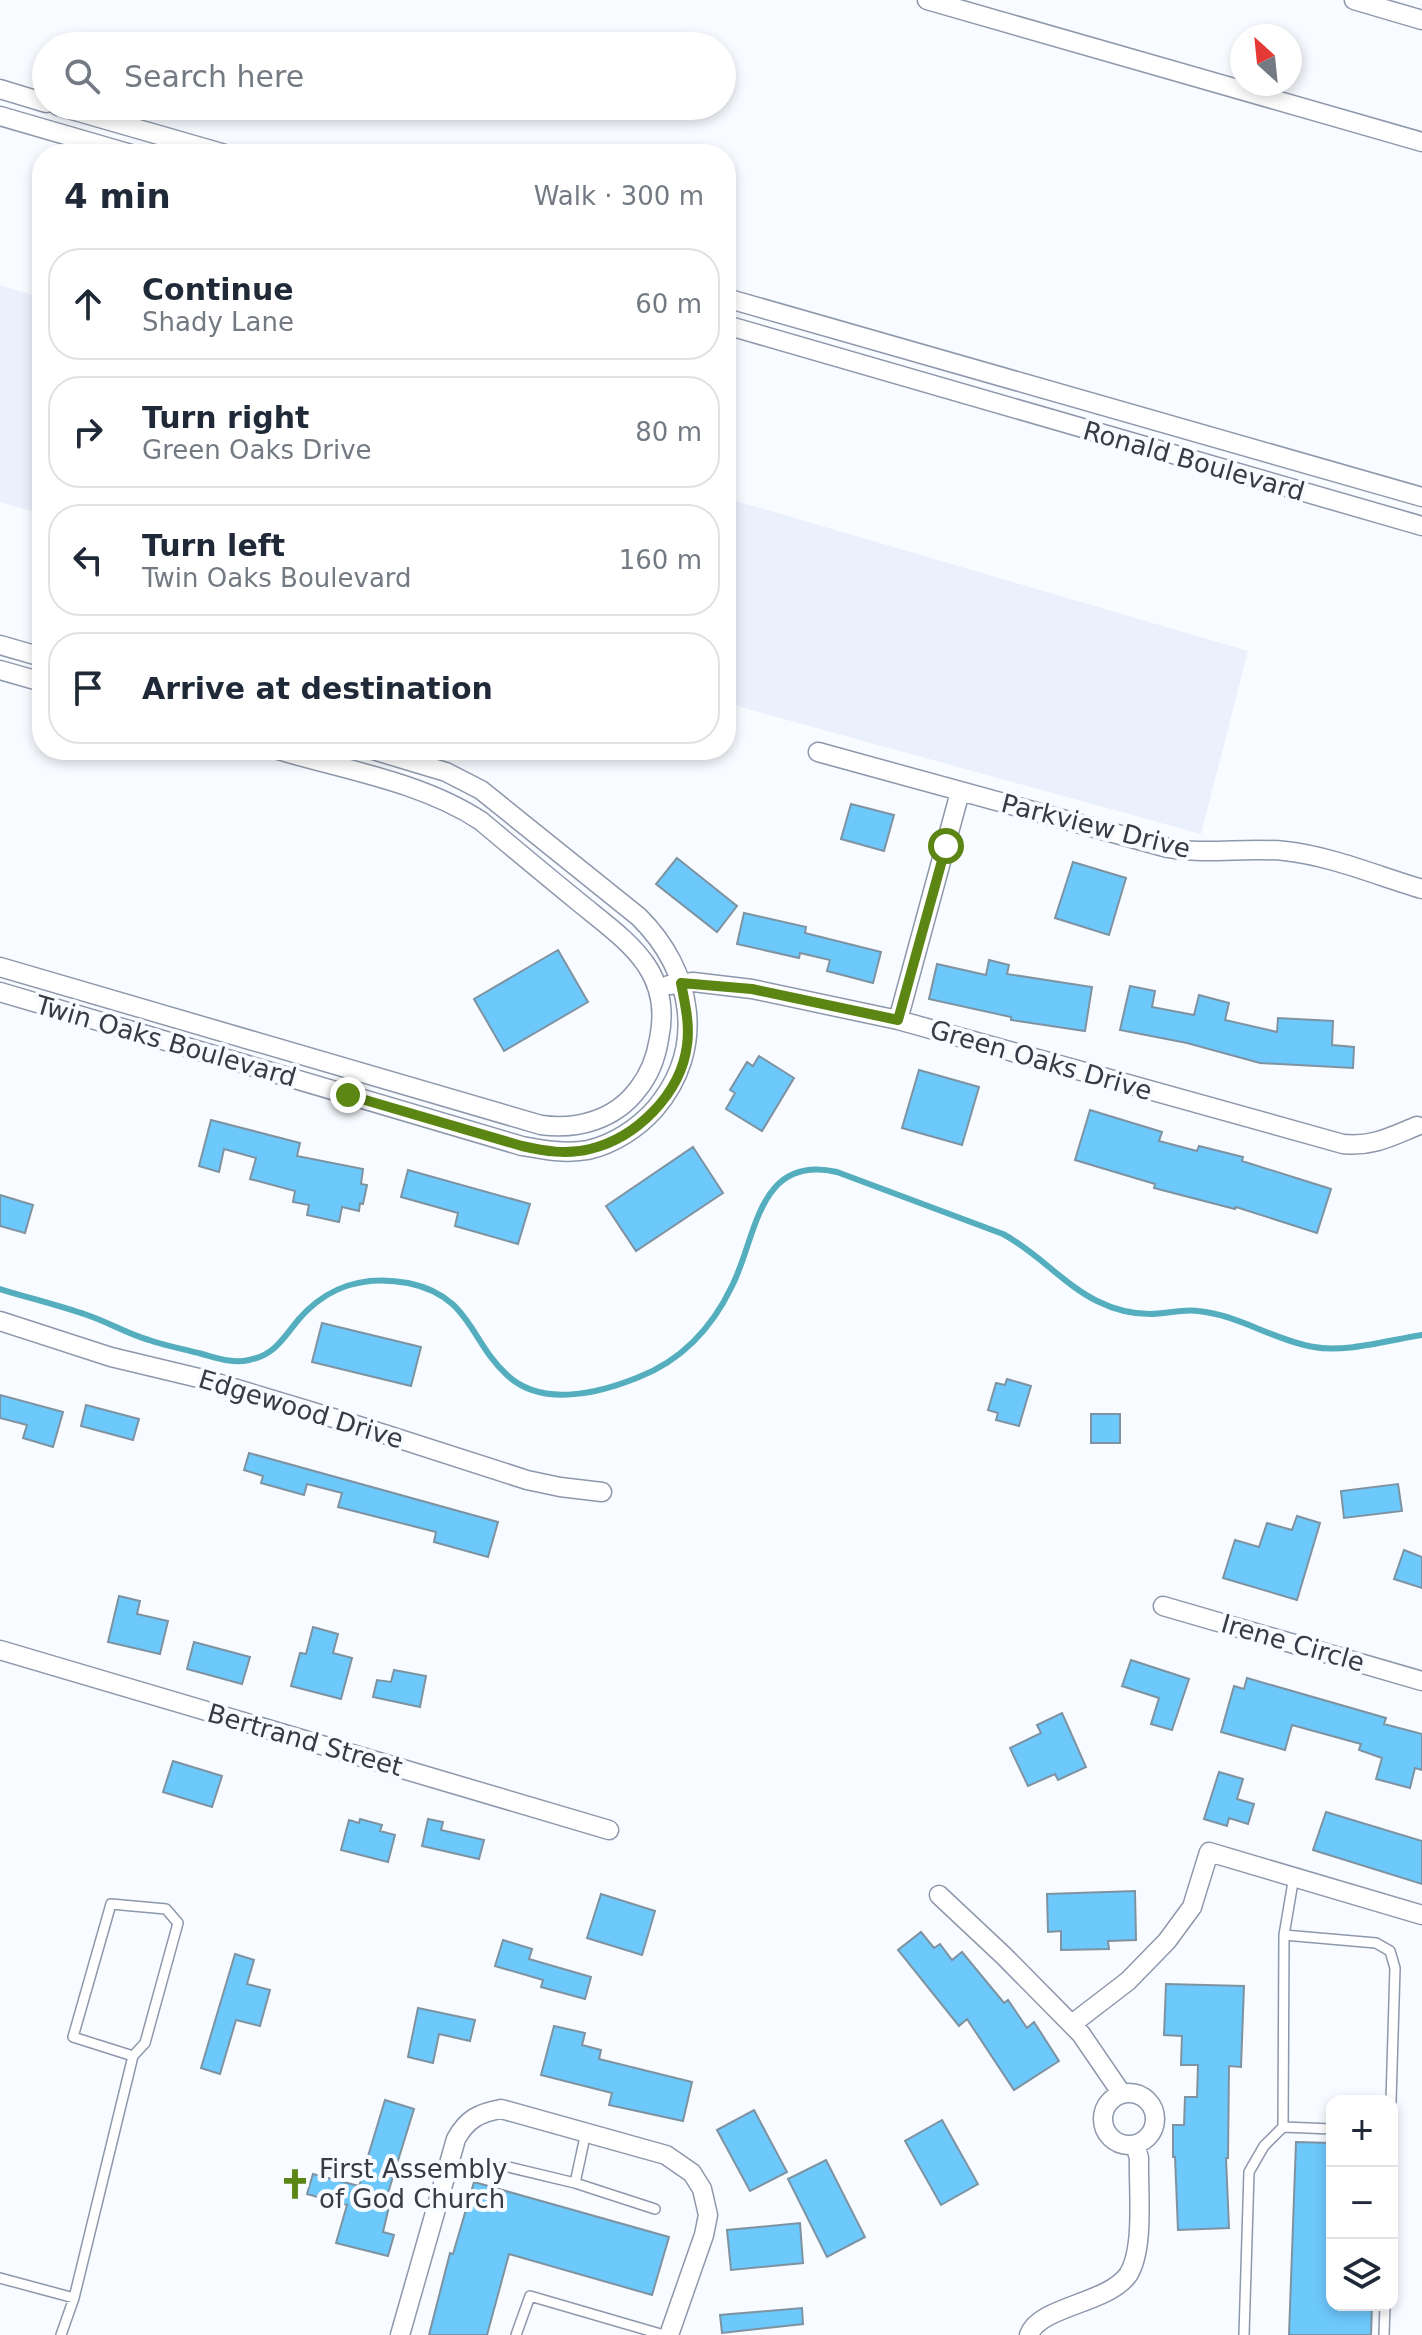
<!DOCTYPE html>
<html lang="en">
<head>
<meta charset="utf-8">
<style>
	:root { --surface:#fff; --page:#f6f6f7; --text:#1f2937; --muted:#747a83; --line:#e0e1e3 }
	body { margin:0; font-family:"DejaVu Sans",sans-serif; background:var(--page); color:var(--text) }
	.controls { position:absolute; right:24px; bottom:24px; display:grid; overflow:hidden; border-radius:16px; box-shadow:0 4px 12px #0003 }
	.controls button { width:72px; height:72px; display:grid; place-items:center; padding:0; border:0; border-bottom:2px solid var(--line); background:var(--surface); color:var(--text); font:40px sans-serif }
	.compass { position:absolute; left:1230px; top:24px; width:72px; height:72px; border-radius:50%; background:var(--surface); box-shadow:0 4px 12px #0003; rotate:333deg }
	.stop { position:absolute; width:24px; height:24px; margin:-18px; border:6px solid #5b8613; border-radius:50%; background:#fff }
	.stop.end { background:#5b8613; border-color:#fff; box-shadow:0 2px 8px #0008 }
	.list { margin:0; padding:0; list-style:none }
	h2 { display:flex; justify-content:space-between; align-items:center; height:104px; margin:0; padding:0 32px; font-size:34px }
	h2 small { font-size:26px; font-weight:400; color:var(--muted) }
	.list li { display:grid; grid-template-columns:52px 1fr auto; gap:24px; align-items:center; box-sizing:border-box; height:112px; margin:0 16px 16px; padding:0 16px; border:2px solid var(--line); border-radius:32px }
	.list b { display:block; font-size:30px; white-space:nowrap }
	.list p { margin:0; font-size:26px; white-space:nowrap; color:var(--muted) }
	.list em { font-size:26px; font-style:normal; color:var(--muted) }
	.icon { flex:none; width:44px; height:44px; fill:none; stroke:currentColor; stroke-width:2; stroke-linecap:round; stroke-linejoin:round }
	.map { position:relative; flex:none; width:1422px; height:2335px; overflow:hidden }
	.search { position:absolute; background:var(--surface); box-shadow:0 4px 12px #0003; left:32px; top:32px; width:704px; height:88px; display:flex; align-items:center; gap:20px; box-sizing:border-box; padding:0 28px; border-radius:44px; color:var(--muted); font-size:30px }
	.panel { position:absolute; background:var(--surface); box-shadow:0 4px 12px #0003; left:32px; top:144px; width:704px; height:616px; border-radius:32px }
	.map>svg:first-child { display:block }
	.built { fill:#ebf1fc }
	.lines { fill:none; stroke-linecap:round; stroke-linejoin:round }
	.stream { stroke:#54aebe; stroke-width:6 }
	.building { fill:#6dc8fc; stroke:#7e93a1; stroke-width:2 }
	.service-casing { stroke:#8e98ac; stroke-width:12 }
	.minor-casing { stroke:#8e98ac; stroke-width:21 }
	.service { stroke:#fff; stroke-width:9 }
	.minor { stroke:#fff; stroke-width:18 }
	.route { stroke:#5b8613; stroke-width:10 }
	.labels { text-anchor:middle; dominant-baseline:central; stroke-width:8; stroke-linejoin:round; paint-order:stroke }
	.street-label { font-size:26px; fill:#373c44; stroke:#f8fbff }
	.poi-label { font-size:26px; fill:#373c44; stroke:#f8fbff; text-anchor:start }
</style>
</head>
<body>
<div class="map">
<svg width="1422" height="2335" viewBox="0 0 1422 2335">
	<rect width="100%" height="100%" fill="#f8fbff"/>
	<path class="built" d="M0 285 42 298V514L0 502Z
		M726 498 1248 651 1201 834 726 703Z"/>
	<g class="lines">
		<path class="stream" d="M0 1289C29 1298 58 1305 87 1315 108 1322 128 1334 149 1340 166 1346 184 1349 202 1354 217 1358 233 1364 249 1360 275 1355 283 1338 299 1319 329 1285 365 1275 408 1283 471 1296 469 1340 507 1375 542 1408 600 1393 639 1377 682 1360 712 1328 732 1286 757 1237 757 1154 837 1172L1003 1234C1037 1252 1063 1284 1097 1301 1113 1309 1132 1314 1150 1314 1166 1314 1182 1309 1198 1311 1239 1315 1273 1340 1314 1347 1344 1353 1390 1340 1422 1335"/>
	</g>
	<path class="building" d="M851 804 894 815 884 851 841 839Z
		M677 858 737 906 717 932 656 884Z
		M1073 862 1126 878 1109 935 1055 918Z
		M744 913 806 927 805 933 881 952 873 983 827 971 830 960 800 953 799 958 737 944Z
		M558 950 588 1002 504 1051 474 999Z
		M989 960 1009 965 1007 974 1092 987 1085 1031 1011 1020V1017L929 999 937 964 986 975Z
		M1130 986 1155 991 1152 1007 1194 1015 1199 995 1229 1003 1225 1020 1277 1032 1278 1018 1333 1021 1332 1045 1354 1047 1353 1068 1260 1063 1187 1043 1120 1030Z
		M759 1056 794 1078 762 1131 726 1109 735 1093 730 1090 747 1062 753 1066Z
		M919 1070 979 1087 962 1145 902 1128Z
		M1090 1110 1162 1132 1159 1141 1197 1151 1199 1146 1243 1157 1242 1161 1331 1189 1317 1233 1236 1207 1235 1209 1154 1188 1155 1184 1075 1160Z
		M211 1120 300 1143 297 1156 363 1169 361 1184 367 1185 363 1204 360 1203 359 1211 342 1207 339 1222 307 1215 309 1205 293 1202 295 1191 250 1179 256 1158 224 1149 219 1172 199 1166Z
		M693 1147 723 1193 636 1251 606 1206Z
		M408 1170 530 1204 518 1244 455 1226 458 1213 401 1197Z
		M0 1195 33 1205 25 1233 0 1226Z
		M322 1323 421 1347 411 1386 312 1362Z
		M1007 1379 1031 1386 1019 1426 996 1420 998 1413 988 1410 996 1383 1005 1385Z
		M0 1395 63 1412 53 1447 23 1438 27 1425 0 1418Z
		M86 1405 139 1419 133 1440 81 1426Z
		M1091 1414H1120V1443H1091Z
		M249 1453 498 1522 488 1557 434 1542 436 1532 338 1507 342 1493 307 1484 304 1495 261 1483 263 1476 244 1470Z
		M1398 1484 1402 1511 1344 1518 1341 1491Z
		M1297 1516 1320 1523 1297 1600 1223 1578 1235 1540 1259 1547 1267 1523 1292 1530Z
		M1404 1550 1422 1557V1588L1394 1579Z
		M119 1596 140 1601 137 1614 168 1621 160 1654 108 1642Z
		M313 1627 338 1634 333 1653 352 1658 341 1699 291 1686 300 1653 306 1654Z
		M194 1642 250 1657 242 1684 187 1669Z
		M1131 1660 1189 1679 1172 1730 1151 1724 1159 1698 1122 1686Z
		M394 1670 426 1676 420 1707 373 1697 377 1680 391 1682Z
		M1247 1678 1386 1718 1384 1724 1422 1734V1770L1415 1768 1410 1788 1376 1779 1382 1758 1359 1750 1361 1744 1292 1725 1285 1750 1221 1732 1234 1686 1244 1689Z
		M1062 1713 1086 1767 1058 1780 1055 1774 1028 1786 1010 1748 1041 1733 1037 1725Z
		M173 1761 222 1776 212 1807 163 1792Z
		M1219 1772 1243 1779 1237 1799 1254 1804 1248 1824 1229 1818 1227 1826 1204 1819Z
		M1326 1812 1422 1841V1884L1313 1850Z
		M360 1819 382 1825 380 1831 395 1835 388 1862 341 1850 349 1820 359 1823Z
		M428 1819 443 1822 441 1830 484 1840 479 1859 422 1846Z
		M1135 1891 1136 1940 1108 1941 1109 1949 1061 1950V1931L1048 1932 1047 1894Z
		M601 1894 655 1911 642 1955 587 1938Z
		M921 1932 934 1948 940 1944 952 1960 962 1952 1004 2003 1008 2000 1027 2028 1034 2022 1059 2061 1014 2090 967 2019 959 2026 898 1950Z
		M503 1940 532 1949 529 1959 591 1977 585 1999 541 1987 543 1980 495 1966Z
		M235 1954 254 1960 247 1984 270 1990 260 2026 236 2020 220 2074 201 2068Z
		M1166 1984 1244 1986 1241 2067 1229 2066 1228 2158H1226L1229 2228 1178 2230 1175 2157H1173V2125H1184L1185 2097H1197L1198 2065H1181L1182 2036 1164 2035Z
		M418 2008 475 2020 470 2041 439 2034 433 2063 408 2057Z
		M554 2026 585 2033 582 2045 601 2050 599 2059 692 2082 683 2121 609 2105 612 2093 541 2075Z
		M385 2100 414 2109 388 2193 392 2194 383 2232 394 2235 388 2256 336 2243 347 2205 307 2194 313 2174 359 2186Z
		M754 2110 787 2172 750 2191 717 2130Z
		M942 2120 978 2184 941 2205 905 2141Z
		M1296 2142 1332 2143V2305H1372L1371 2335H1289Z
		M826 2160 865 2237 827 2257 788 2179Z
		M474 2182 669 2237 652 2295 509 2254 487 2335H429L450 2253 453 2254Z
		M800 2223 803 2263 731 2270 727 2230Z
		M802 2308 803 2324 722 2333 720 2315Z"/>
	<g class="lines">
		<defs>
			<path id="service" d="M1294 1876 1284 1935 1376 1943 1390 1951 1395 1968 1391 2101
				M1284 1935 1283 2127 1332 2129
				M586 2132 575 2183 655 2209
				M504 2166 575 2183
				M0 2278 74 2298
				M61 2335 74 2298 133 2056 145 2043 178 1923 166 1909 111 1904 73 2037 133 2056
				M516 2335 530 2296 664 2335
				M1244 2335 1249 2172 1264 2146 1283 2127
				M1384 2335 1385 2305"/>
			<path id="minor" d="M927 0 1422 142
				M1354 0 1422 20
				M0 89 46 103
				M58 106 225 154
				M0 116 131 154
				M726 298 1422 497
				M726 325 1422 526
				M0 645 42 657
				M0 670 42 682
				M818 752 1168 848C1207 855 1246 847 1285 851 1331 856 1378 876 1422 889
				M0 967 541 1125C577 1130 615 1120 638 1089 650 1074 656 1058 659 1039 674 968 623 939 575 899 543 873 512 847 481 821 422 782 345 770 278 750
				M669 985 693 982 752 989 898 1020 1343 1144C1372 1147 1390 1137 1417 1126
				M0 992 522 1146C544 1150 566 1154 588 1150 614 1144 638 1128 655 1109 707 1048 693 971 639 917L481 790 446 772 373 750
				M898 1020 960 792
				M0 1321 111 1357 207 1380 350 1423 527 1480 560 1487 602 1492
				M1163 1606 1422 1681
				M0 1650 609 1830
				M939 1895 1004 1956 1081 2034 1122 2094
				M1072 2024 1128 1981 1167 1941 1192 1907 1209 1852 1422 1915
				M1103 2119a26 26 0 1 1 52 0a26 26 0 1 1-52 0Z
				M400 2335 456 2139C467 2119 479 2113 501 2109L666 2155 692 2173 702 2189 708 2215 704 2235 669 2335
				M1029 2335C1039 2306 1107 2304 1128 2275 1145 2249 1138 2189 1139 2158L1135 2145"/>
		</defs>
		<use href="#service" class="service-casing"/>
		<use href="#minor" class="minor-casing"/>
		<use href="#service" class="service"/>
		<use href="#minor" class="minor"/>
	</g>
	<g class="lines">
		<path class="route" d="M348 1095 522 1146C544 1151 567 1155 590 1149 636 1138 681 1094 687 1045 690 1024 685 1004 681 983L752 989 898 1020 946 846"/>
	</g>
	<defs>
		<symbol id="church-bare" viewBox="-9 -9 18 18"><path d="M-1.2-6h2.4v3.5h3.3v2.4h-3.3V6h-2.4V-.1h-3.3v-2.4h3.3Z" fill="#5b8613" stroke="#f8fbff" stroke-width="2.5" paint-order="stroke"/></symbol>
	</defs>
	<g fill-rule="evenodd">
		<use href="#church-bare" x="273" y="2162" width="44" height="44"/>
	</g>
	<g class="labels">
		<g class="street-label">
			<text transform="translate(1194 461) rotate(16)">Ronald Boulevard</text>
			<text transform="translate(1096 826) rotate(14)">Parkview Drive</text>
			<text transform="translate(166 1041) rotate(16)">Twin Oaks Boulevard</text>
			<text transform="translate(1041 1060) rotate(16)">Green Oaks Drive</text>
			<text transform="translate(301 1409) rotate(17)">Edgewood Drive</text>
			<text transform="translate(1293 1643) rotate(16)">Irene Circle</text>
			<text transform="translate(305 1740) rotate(16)">Bertrand Street</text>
		</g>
		<g class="poi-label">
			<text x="319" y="2169">First Assembly<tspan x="319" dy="30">of God Church</tspan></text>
		</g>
	</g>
</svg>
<div class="controls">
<button>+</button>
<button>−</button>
<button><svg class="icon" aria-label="layers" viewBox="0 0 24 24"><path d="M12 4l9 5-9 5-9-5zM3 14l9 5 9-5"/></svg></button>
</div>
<svg class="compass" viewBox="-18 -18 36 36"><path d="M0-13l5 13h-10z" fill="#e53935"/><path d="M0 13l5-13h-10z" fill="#747a83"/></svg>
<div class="stop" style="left:946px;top:846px"></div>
<div class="stop end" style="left:348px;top:1095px"></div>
<div class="search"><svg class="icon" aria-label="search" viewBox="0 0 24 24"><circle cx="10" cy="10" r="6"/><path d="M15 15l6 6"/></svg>Search here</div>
<section class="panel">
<h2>4 min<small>Walk · 300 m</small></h2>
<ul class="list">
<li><svg class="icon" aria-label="ahead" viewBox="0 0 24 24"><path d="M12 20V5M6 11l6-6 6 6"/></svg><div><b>Continue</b><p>Shady Lane</p></div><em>60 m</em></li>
<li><svg class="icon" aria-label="right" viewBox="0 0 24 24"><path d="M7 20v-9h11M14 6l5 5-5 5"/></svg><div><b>Turn right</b><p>Green Oaks Drive</p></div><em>80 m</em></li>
<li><svg class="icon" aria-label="left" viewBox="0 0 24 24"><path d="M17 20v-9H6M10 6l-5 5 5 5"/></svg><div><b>Turn left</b><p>Twin Oaks Boulevard</p></div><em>160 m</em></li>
<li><svg class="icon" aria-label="arrive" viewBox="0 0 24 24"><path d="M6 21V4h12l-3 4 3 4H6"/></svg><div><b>Arrive at destination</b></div></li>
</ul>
</section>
</div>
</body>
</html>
